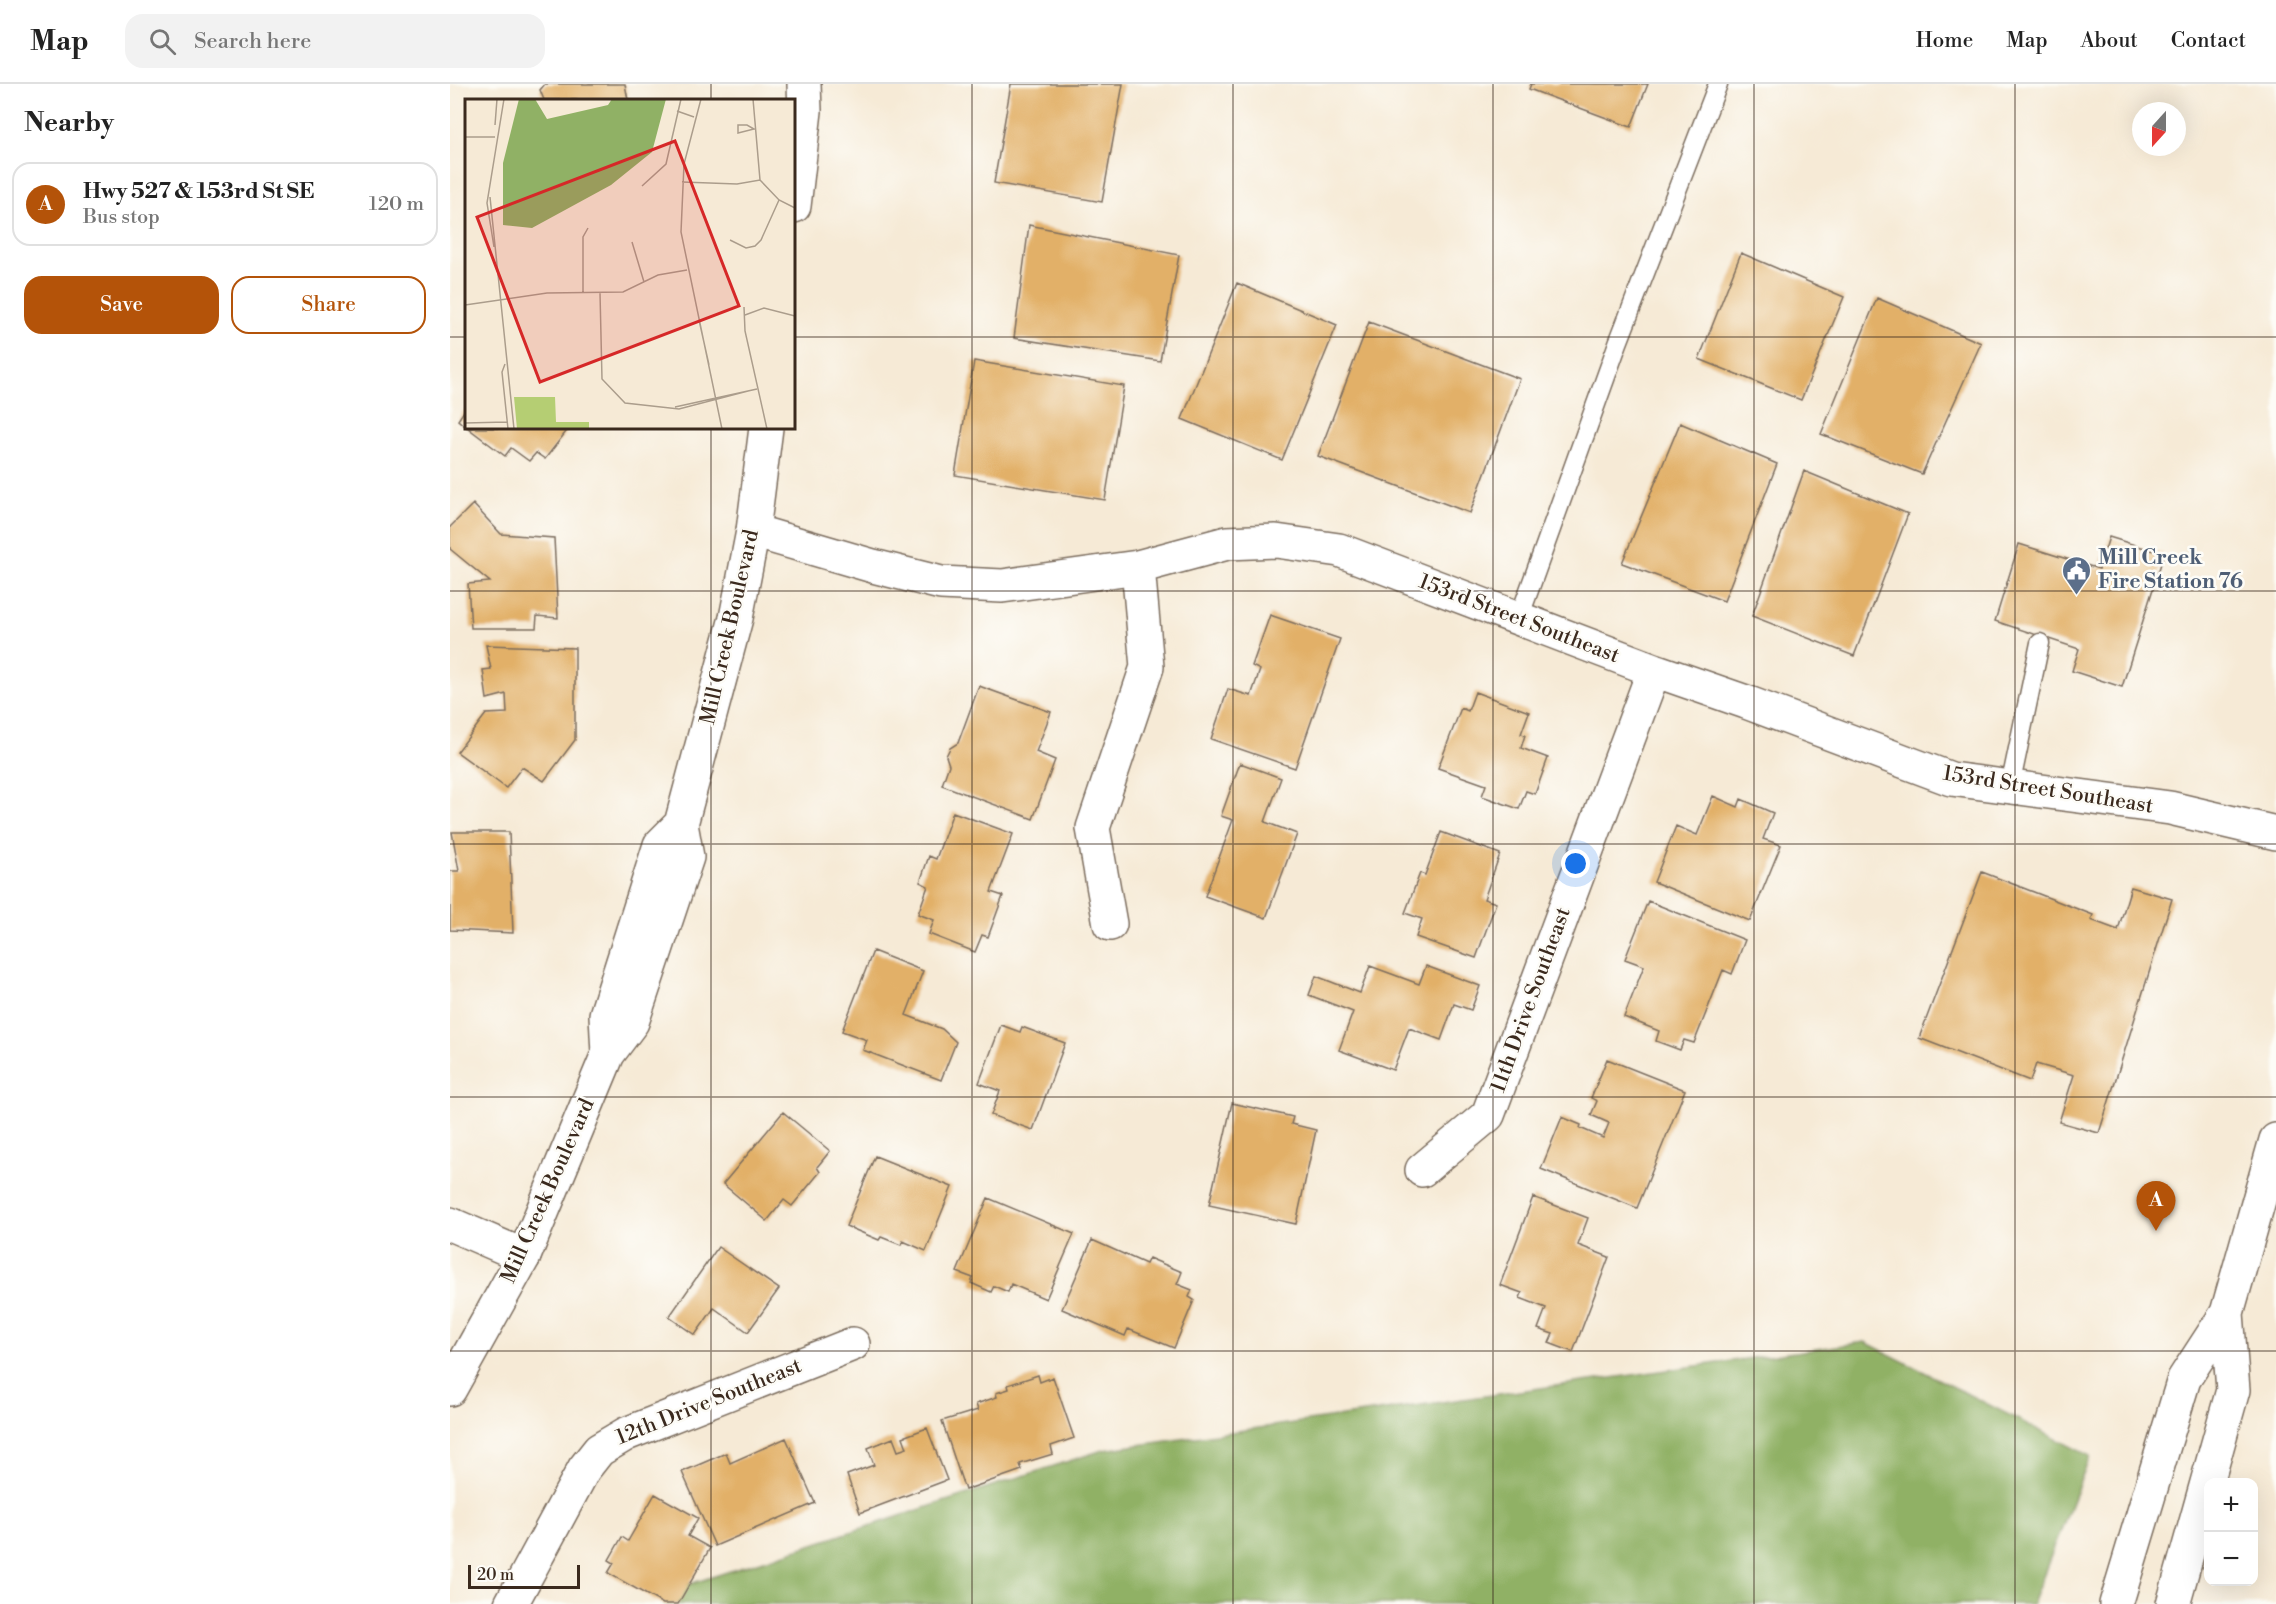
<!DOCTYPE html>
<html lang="en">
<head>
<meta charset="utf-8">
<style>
	:root { --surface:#fff; --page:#f2f2f2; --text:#222; --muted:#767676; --line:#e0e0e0; --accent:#b45309 }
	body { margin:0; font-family:"Libre Bodoni",serif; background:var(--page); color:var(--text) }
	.controls { position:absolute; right:18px; bottom:18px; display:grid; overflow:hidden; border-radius:12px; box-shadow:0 6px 24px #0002 }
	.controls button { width:54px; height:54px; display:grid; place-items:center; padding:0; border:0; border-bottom:2px solid var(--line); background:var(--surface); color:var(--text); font:30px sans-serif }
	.compass { position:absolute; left:1682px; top:18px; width:54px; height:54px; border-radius:50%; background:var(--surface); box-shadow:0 6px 24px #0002; rotate:201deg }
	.scale { position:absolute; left:18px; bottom:15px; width:112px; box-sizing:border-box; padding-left:6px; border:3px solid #3b2a1e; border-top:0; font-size:16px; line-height:21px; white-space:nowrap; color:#3b2a1e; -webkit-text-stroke:4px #fdfcf7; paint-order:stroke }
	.you { position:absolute; left:1126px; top:780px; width:21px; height:21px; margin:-15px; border:4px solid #fff; border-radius:50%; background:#1a73e8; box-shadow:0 0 0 9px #1a73e833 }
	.badge { display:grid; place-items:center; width:39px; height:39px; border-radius:50%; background:var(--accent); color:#fff; font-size:20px; font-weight:700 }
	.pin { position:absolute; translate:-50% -50px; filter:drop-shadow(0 2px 3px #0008) }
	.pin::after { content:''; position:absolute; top:32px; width:21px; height:18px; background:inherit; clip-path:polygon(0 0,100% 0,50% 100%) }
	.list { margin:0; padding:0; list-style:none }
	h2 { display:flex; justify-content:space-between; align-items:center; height:78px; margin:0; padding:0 24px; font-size:26px }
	h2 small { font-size:20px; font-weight:400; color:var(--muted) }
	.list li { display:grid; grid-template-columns:39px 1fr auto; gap:18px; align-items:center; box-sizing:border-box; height:84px; margin:0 12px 12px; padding:0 12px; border:2px solid var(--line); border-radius:18px }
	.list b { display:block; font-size:22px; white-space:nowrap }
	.list p { margin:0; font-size:20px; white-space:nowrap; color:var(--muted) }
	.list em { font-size:20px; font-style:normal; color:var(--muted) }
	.actions { display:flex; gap:12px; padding:18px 24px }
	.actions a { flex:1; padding:14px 0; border:2px solid var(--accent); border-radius:18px; text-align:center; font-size:21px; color:var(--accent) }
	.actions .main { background:var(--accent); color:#fff }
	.icon { flex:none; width:33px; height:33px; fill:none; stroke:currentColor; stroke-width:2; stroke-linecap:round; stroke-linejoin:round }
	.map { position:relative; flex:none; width:1826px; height:1520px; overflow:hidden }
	header { display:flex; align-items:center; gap:36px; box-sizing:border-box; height:84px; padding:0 30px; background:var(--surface); border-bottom:2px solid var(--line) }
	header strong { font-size:28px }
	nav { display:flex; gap:33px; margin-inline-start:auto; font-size:21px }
	.search { width:420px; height:54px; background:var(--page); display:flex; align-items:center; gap:15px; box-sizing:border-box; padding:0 21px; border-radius:18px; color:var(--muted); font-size:22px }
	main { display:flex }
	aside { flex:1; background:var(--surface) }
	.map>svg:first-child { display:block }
	.forest { fill:#90b165; stroke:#666e42; stroke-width:1.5 }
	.building { fill:#e2b068 }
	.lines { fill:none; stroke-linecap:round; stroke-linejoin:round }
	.service-casing { stroke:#7c6d5e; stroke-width:21 }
	.minor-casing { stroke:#7c6d5e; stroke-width:36 }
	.tertiary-casing { stroke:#7c6d5e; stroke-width:36 }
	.primary-casing { stroke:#7c6d5e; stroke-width:36 }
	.service { stroke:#fff; stroke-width:18 }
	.minor { stroke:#fff; stroke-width:33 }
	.tertiary { stroke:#fff; stroke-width:33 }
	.primary { stroke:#fff; stroke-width:33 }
	.grid { fill:none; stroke:#3b2a1e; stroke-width:1.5; stroke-opacity:0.55 }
	.labels { text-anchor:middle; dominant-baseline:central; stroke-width:5; stroke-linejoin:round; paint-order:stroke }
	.service-label { font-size:21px; font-weight:bold; fill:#4e5e75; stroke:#fdfcf7; text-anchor:start }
	.street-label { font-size:21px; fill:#3b2a1e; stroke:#fdfcf7 }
	.inset-road { fill:none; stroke:#ab9d8c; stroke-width:1.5 }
	.view { fill:#d62828; fill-opacity:0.15; stroke:#d62828; stroke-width:3 }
	.inset-edge { fill:none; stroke:#3b2a1e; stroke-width:3 }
</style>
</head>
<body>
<header>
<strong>Map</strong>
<div class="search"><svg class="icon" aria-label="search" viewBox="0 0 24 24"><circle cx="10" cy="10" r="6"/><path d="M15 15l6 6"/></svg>Search here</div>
<nav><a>Home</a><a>Map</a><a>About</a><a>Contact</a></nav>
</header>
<main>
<aside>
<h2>Nearby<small></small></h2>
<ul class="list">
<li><span class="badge">A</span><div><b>Hwy 527 &amp; 153rd St SE</b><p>Bus stop</p></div><em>120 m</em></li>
</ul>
<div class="actions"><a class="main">Save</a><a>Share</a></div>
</aside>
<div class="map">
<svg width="1826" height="1520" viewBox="0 0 1826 1520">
	<rect width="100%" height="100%" fill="#fdfcf7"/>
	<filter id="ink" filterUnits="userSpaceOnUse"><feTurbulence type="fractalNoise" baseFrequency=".0167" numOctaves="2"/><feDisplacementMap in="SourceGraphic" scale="12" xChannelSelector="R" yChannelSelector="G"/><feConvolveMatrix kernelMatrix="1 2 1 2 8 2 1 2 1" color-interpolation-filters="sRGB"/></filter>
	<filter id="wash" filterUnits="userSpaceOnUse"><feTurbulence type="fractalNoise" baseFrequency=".008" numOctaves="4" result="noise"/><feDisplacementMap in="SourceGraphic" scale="24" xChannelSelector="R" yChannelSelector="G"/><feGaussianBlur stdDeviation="1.35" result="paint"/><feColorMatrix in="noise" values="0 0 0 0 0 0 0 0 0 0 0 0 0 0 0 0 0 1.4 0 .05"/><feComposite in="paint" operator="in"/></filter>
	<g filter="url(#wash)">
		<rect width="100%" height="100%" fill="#f6ead6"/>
		<path class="forest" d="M1415 1258 1640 1372 1582 1520H215L225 1505 653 1366Z"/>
		<g id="blocks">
			<path class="building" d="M95 0H175L178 16H94L90 6Z
				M561 0H673L652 118 544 99Z
				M1081 0H1198L1181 43 1079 5Z
				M579 141 729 171 710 277 564 254Z
				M1291 169 1394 213 1351 316 1249 275Z
				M787 199 887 241 832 376 732 335Z
				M1427 214 1531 259 1472 390 1371 350Z
				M919 238 1070 295 1020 429 868 372Z
				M524 277 674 302 655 416 505 391Z
				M16 324V343L8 336Z
				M1230 339 1327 380 1274 517 1172 479Z
				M18 344H119L95 375 86 369 79 377 61 364 55 372Z
				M1354 387 1458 430 1404 572 1302 532Z
				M23 420 51 450 104 454 108 534 87 532 86 544H21L18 500 40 498 0 465V443Z
				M1659 453 1714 470 1672 603 1622 587 1629 565 1545 537 1569 460 1649 485Z
				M820 531 890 555 845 684 761 655 778 605 801 612 810 586 802 582Z
				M36 561 125 564V656L94 697 72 683 56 704 7 668 36 630 57 629 56 610 37 615 33 586 41 585Z
				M529 602 601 628 586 668 605 676 583 735 492 701 499 681 496 672 500 664 508 659Z
				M1025 608 1079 628 1071 650 1075 651 1071 664 1098 674 1085 710 1076 707 1069 725 1032 712 1036 701 988 684 1011 624 1018 627Z
				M790 679 831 694 815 738 847 750 816 834 755 812 783 736 771 732Z
				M1263 712 1288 723 1291 715 1323 729 1313 755 1331 761 1300 837 1204 798 1226 742 1247 751Z
				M503 728 563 750 541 808 553 812 538 853 532 851 525 868 479 850 484 836 468 830 478 802 470 798 479 772 486 775Z
				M2 748H59L63 849 0 846V787H9Z
				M991 748 1050 770 1034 815 1046 819 1026 874 966 853 972 835 955 829 970 789 975 791Z
				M1532 788 1643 831 1641 836 1668 846 1681 803 1722 815 1649 1049 1609 1038 1624 991 1586 980 1580 997 1469 954Z
				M1198 817 1295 856 1282 890 1273 886 1244 959 1234 956 1230 966 1206 957 1209 947 1174 933 1194 882 1175 875Z
				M423 867 473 887 456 931 492 945 506 958 491 996 413 966 417 956 392 947Z
				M920 882 969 900 976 882 1030 902 1021 926 1004 920 991 956 959 944 943 986 889 966 903 928 859 911 866 892 910 909Z
				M551 941 570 948 572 943 615 959 583 1046 541 1031 550 1007 529 999Z
				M1157 975 1235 1006 1187 1124 1091 1085 1112 1033 1131 1041 1130 1044 1153 1054 1159 1039 1141 1031 1147 1017 1141 1014Z
				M782 1019 843 1033 841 1040 866 1046 846 1140 759 1121Z
				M333 1028 380 1067 367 1083 370 1088 342 1122 334 1116 317 1137 273 1100Z
				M425 1072 502 1103 476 1167 453 1157 451 1161 431 1153 429 1156 396 1142Z
				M1083 1113 1138 1134 1128 1161 1159 1173 1123 1268 1099 1259 1103 1250 1088 1245 1096 1224 1070 1214 1072 1209 1050 1201Z
				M538 1114 624 1150 596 1215 561 1200 558 1208 544 1202 541 1208 521 1199 523 1194 507 1188Z
				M642 1156 696 1180 699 1174 732 1188 727 1200 742 1206 739 1213 744 1216 724 1264 678 1245 675 1252 612 1225Z
				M268 1163 329 1205 298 1248 264 1224 245 1251 219 1233Z
				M588 1291 590 1298 603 1293 624 1354 601 1362 603 1370 570 1380 572 1386 515 1406 492 1337 528 1326 526 1320 547 1313 546 1309 559 1305 558 1301Z
				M477 1344 497 1396 410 1429 397 1391 424 1381 418 1364 443 1354 448 1367 457 1364 453 1353Z
				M336 1354 365 1419 265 1462 232 1388 276 1369 280 1379Z
				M205 1410 248 1434 238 1452 260 1464 228 1520H213L158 1489 164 1479 159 1476 172 1453 178 1457Z"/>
		</g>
	</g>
	<g filter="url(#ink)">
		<use href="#blocks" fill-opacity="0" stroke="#7c6d5e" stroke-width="1.5"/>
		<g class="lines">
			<defs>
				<path id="service" d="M1069 534 1168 259 1268 0
					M1560 703 1590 559"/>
				<path id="minor" d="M303 447 423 482 491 499 552 502 688 483 777 459 826 457 889 466 1204 586 1296 618 1501 695 1720 724 1826 749
					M660 840 643 744 697 583 688 483
					M972 1086 1038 1031 1204 586
					M0 1140 74 1172
					M61 1520 134 1385 149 1366 176 1350 403 1260"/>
				<path id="tertiary" d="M344 122 355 27 354 0
					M158 970 156 931 210 761 231 740
					M0 1305 74 1172 158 970 182 938 237 773 231 740 286 534 303 447 316 344"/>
				<path id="primary" d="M1666 1520 1734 1295 1777 1229 1826 1056
					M1723 1520 1783 1306 1777 1229"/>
			</defs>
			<use href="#service" class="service-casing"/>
			<use href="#minor" class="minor-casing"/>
			<use href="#tertiary" class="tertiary-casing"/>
			<use href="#primary" class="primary-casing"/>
			<use href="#service" class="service"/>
			<use href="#minor" class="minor"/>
			<use href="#tertiary" class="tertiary"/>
			<use href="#primary" class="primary"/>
		</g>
	</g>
	<path class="grid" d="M261 0V16M522 0V1520M783 0V1520M1043 0V1520M1304 0V1520M1565 0V1520M0 253H16M344 253H1826M261 344V1520M0 507H1826M0 760H1826M0 1013H1826M0 1267H1826"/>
	<defs>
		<symbol id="civic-pin" viewBox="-11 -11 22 30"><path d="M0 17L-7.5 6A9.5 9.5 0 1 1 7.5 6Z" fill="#5c6f8a" stroke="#fdfcf7"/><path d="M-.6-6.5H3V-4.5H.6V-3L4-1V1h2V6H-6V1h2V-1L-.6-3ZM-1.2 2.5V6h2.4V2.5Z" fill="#fff"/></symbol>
	</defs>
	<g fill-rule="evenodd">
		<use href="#civic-pin" x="1610" y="470" width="33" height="45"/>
	</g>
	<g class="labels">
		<g class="service-label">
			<text x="1648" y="474">Mill Creek<tspan x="1648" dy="24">Fire Station 76</tspan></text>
		</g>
		<g class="street-label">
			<text transform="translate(1069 535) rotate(21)">153rd Street Southeast</text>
			<text transform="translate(280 543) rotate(-77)">Mill Creek Boulevard</text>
			<text transform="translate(1598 706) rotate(9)">153rd Street Southeast</text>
			<text transform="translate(1081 916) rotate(-70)">11th Drive Southeast</text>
			<text transform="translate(98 1107) rotate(-66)">Mill Creek Boulevard</text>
			<text transform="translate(259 1318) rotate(-22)">12th Drive Southeast</text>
		</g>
	</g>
	<g transform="translate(15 15)">
		<rect width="330" height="330" fill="#f6ead6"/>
		<path d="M49 298H90L91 323H124V330H52Z" fill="#b5ce73"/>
		<path d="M54 0H70L82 20 143 6 147 0H201L187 53 146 86 67 129 38 126V64Z" fill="#90b165"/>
		<path class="inset-road" d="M236 0 219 65 216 133 257 330M288 0 295 81M212 12 229 18M212 12 229 18M30 26 32 0M273 26H282L289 30 273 34ZM0 38H30M217 83 272 85 295 81 314 101 330 109M177 87 201 65 216 0M25 98 49 330M265 141 281 149 290 147 296 141 314 101M167 143 179 183M29 148 22 104 39 0M118 194V138L123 129M135 194 137 280 160 304 214 310 283 292M0 206 82 194 158 193 193 176 222 171M279 208 280 232 302 330M280 216 299 209 330 217M234 221 244 266M40 265 37 273 43 330M210 308 292 290M0 324 42 323"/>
		<path class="view" d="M210 42 274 207 75 283 12 118Z"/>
		<rect width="330" height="330" class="inset-edge"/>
	</g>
</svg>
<div class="controls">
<button>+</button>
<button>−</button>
</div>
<svg class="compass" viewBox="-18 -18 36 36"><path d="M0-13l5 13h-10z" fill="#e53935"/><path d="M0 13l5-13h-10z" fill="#767676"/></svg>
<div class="scale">20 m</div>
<div class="you"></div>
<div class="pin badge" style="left:1706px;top:1147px">A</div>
</div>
</main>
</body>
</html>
